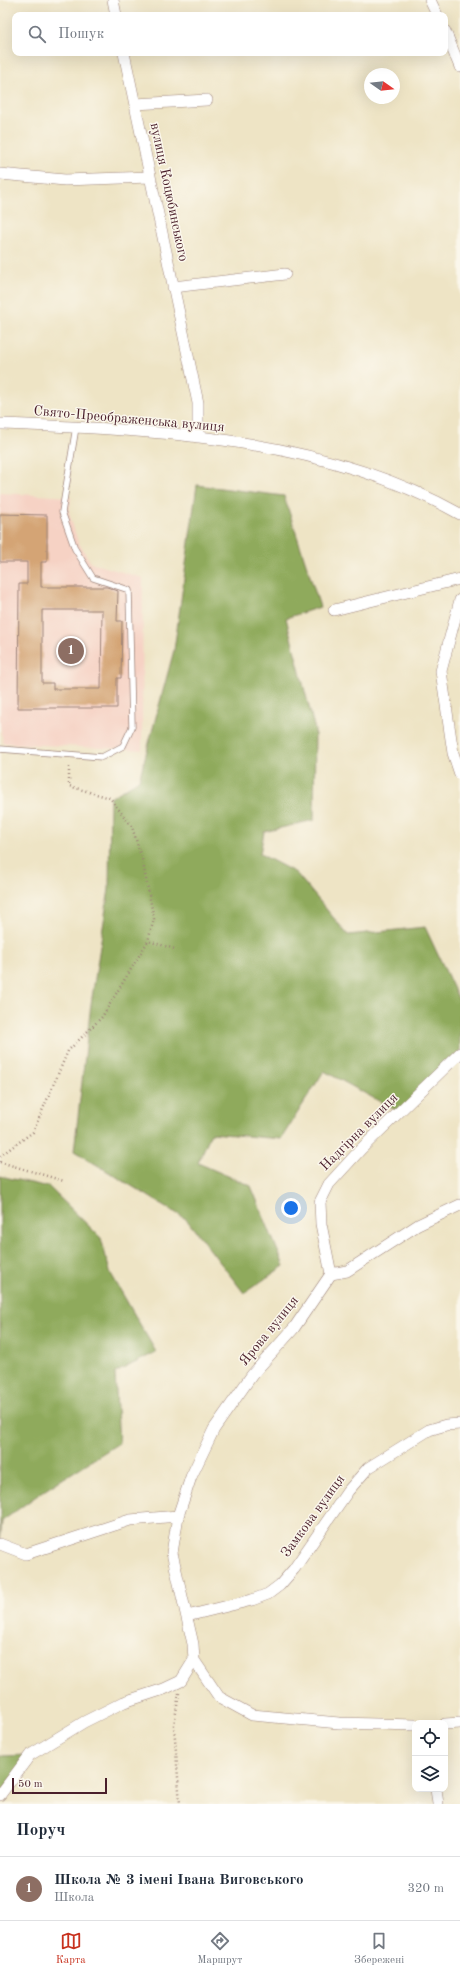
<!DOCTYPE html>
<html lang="uk">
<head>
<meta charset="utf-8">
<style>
	:root { --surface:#fff; --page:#f6f6f7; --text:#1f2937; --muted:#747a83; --line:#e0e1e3; --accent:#c8321e }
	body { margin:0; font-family:"Old Standard TT",serif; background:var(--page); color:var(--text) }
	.controls { position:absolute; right:12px; bottom:12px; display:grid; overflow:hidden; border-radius:8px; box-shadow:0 4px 16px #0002 }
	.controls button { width:36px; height:36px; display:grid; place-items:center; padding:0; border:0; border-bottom:1px solid var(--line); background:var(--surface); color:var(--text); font:20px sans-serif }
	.compass { position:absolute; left:364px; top:68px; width:36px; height:36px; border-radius:50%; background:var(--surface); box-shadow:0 4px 16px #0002; rotate:104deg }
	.scale { position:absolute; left:12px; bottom:10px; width:95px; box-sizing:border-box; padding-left:4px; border:2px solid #4a1f2b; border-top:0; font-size:11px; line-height:14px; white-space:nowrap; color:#4a1f2b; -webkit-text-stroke:3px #fbf7ec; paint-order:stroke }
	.you { position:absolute; left:291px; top:1208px; width:14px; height:14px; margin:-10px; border:3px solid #fff; border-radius:50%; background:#1a73e8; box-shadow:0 0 0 6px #1a73e833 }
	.badge { display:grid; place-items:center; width:26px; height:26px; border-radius:50%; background:var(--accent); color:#fff; font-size:13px; font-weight:700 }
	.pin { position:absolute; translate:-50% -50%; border:2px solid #fff; box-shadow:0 1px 4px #0006 }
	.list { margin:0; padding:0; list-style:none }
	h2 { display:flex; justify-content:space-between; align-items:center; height:52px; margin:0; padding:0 16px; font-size:17px }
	h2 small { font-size:13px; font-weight:400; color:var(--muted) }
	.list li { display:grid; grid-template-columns:26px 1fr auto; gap:12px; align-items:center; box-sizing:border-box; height:64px; padding:0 16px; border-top:1px solid var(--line) }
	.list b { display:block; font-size:15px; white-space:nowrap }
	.list p { margin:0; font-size:13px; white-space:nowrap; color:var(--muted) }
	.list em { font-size:13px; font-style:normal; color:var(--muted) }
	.icon { flex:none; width:22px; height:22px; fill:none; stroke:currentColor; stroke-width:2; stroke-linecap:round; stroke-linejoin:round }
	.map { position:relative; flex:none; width:460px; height:1804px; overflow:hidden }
	.search { position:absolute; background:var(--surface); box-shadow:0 4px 16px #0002; left:12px; right:12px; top:12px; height:44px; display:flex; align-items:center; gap:10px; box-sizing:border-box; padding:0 14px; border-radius:8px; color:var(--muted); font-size:15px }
	.sheet { height:116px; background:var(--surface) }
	nav { display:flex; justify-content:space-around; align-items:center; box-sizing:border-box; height:56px; border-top:1px solid var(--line); background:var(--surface); font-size:11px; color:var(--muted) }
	nav a { display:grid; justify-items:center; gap:2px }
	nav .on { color:var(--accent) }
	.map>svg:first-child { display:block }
	.built { fill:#f6d2c4 }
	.forest { fill:#8faa5c; stroke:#6c6444 }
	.building { fill:#d4a475; fill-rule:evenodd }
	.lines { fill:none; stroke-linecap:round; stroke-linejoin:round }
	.lane-casing { stroke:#9c8278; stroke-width:7 }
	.street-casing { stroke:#9c8278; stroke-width:12 }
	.path { stroke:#9c8278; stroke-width:2.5; stroke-dasharray:1 3; stroke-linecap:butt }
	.lane { stroke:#fff; stroke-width:5.5 }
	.street { stroke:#fff; stroke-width:11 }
	.labels { text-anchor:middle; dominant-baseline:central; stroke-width:3; stroke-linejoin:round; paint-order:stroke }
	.street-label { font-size:14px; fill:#4a1f2b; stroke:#fbf7ec }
</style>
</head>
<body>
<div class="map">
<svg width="460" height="1804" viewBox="0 0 460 1804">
	<rect width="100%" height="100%" fill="#fbf7ec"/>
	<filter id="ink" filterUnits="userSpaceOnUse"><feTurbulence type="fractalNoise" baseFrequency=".025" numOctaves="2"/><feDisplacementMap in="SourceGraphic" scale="8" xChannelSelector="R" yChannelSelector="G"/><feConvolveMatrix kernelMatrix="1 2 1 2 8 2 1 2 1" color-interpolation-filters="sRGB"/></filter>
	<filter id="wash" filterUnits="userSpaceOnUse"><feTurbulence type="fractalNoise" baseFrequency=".012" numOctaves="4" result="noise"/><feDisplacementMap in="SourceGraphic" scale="16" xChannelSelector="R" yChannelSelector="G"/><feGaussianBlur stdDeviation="0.9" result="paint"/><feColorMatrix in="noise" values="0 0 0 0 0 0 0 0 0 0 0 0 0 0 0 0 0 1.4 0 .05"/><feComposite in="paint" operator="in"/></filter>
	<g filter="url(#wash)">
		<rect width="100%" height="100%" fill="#eee4c5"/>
		<path class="built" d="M0 493 71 497 69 513 78 542 91 563 143 578 142 750 3 743 0 725Z"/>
		<path class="forest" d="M197 485 284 496 320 607 286 618 315 730 314 820 264 832 260 854 296 873 348 935 425 927 460 1002V1053L399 1112 324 1071 281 1139 211 1133 198 1163 251 1186 284 1266 244 1293 186 1219 74 1151 91 1004 109 889 110 798 139 780 174 650Z
			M0 1176 49 1187 101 1238 110 1272 156 1352 115 1373 119 1443 42 1492 2 1521 0 1544Z
			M30 1755 0 1795V1756Z"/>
		<g id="blocks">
			<path class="building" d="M0 514 47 515V562H41V587H107L118 591 117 621H122L121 678H117V708H18L19 584H27V562H0ZM42 610H102L101 689H53V683H42Z"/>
		</g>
	</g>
	<g filter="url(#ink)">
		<use href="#blocks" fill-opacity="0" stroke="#9c8278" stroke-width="1"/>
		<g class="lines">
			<defs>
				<path id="lane" d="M0 749 102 757 123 746 132 727 129 590 93 578 75 549 62 512 76 427"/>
				<path id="street" d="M113 0 116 15
					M430 0 437 15
					M445 31 460 67
					M124 53 198 403V437
					M135 104 207 100
					M0 174 65 180 150 177
					M173 287 285 274
					M0 424C155 430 322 436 460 514
					M460 600 441 671 453 753 460 774
					M334 610 460 579
					M331 1274 321 1224 320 1202 329 1184 361 1149 460 1053
					M0 1544 26 1554 130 1520 178 1516
					M187 1616 252 1600 268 1594 280 1585 294 1569 348 1491 368 1468 429 1430 446 1425 460 1424
					M194 1660 193 1644 172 1553 178 1516 191 1477 214 1429 252 1375 294 1328 331 1274 347 1271 418 1225 460 1205
					M194 1660 219 1697 252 1715 339 1723 415 1725
					M445 1724 460 1723
					M436 1789 438 1804
					M0 1795 30 1755 84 1722 124 1702 164 1689 181 1681 194 1660"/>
			</defs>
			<use href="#lane" class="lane-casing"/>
			<use href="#street" class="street-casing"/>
			<path class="path" d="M69 763V786L110 798 132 827 142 859 154 919 148 941
				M0 1156 33 1132 68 1051 102 1017 148 941 175 949
				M0 1162 64 1181
				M179 1693 174 1725 180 1804"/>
			<use href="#lane" class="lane"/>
			<use href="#street" class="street"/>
		</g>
	</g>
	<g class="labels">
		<g class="street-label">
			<text transform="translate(169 192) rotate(78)">вулиця Коцюбинського</text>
			<text transform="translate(129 419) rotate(5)">Свято-Преображенська вулиця</text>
			<text transform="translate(359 1132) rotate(-45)">Надгірна вулиця</text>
			<text transform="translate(269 1331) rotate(-51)">Ярова вулиця</text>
			<text transform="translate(313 1516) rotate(-54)">Замкова вулиця</text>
		</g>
	</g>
</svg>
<div class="controls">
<button><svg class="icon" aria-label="locate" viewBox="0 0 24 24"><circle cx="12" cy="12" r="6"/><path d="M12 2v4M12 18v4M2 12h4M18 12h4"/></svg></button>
<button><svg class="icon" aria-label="layers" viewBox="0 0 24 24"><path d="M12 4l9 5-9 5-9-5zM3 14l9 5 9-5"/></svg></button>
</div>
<svg class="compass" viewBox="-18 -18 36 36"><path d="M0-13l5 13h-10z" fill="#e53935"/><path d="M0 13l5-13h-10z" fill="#747a83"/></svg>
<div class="scale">50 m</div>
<div class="you"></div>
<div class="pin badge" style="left:71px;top:651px;background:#8d6e63">1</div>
<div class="search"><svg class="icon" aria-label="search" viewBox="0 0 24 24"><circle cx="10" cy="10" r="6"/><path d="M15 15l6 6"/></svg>Пошук</div>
</div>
<section class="sheet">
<h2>Поруч<small></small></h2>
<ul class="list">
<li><span class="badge" style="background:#8d6e63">1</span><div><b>Школа № 3 імені Івана Виговського</b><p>Школа</p></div><em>320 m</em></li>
</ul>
</section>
<nav>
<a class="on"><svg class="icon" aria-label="map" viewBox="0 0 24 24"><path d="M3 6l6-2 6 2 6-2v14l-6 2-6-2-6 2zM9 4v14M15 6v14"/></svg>Карта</a>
<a><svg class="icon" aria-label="directions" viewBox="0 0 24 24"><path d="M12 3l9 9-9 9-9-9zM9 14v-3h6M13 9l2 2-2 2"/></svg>Маршрут</a>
<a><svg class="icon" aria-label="saved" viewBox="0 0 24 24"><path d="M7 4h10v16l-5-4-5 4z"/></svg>Збережені</a>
</nav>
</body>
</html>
